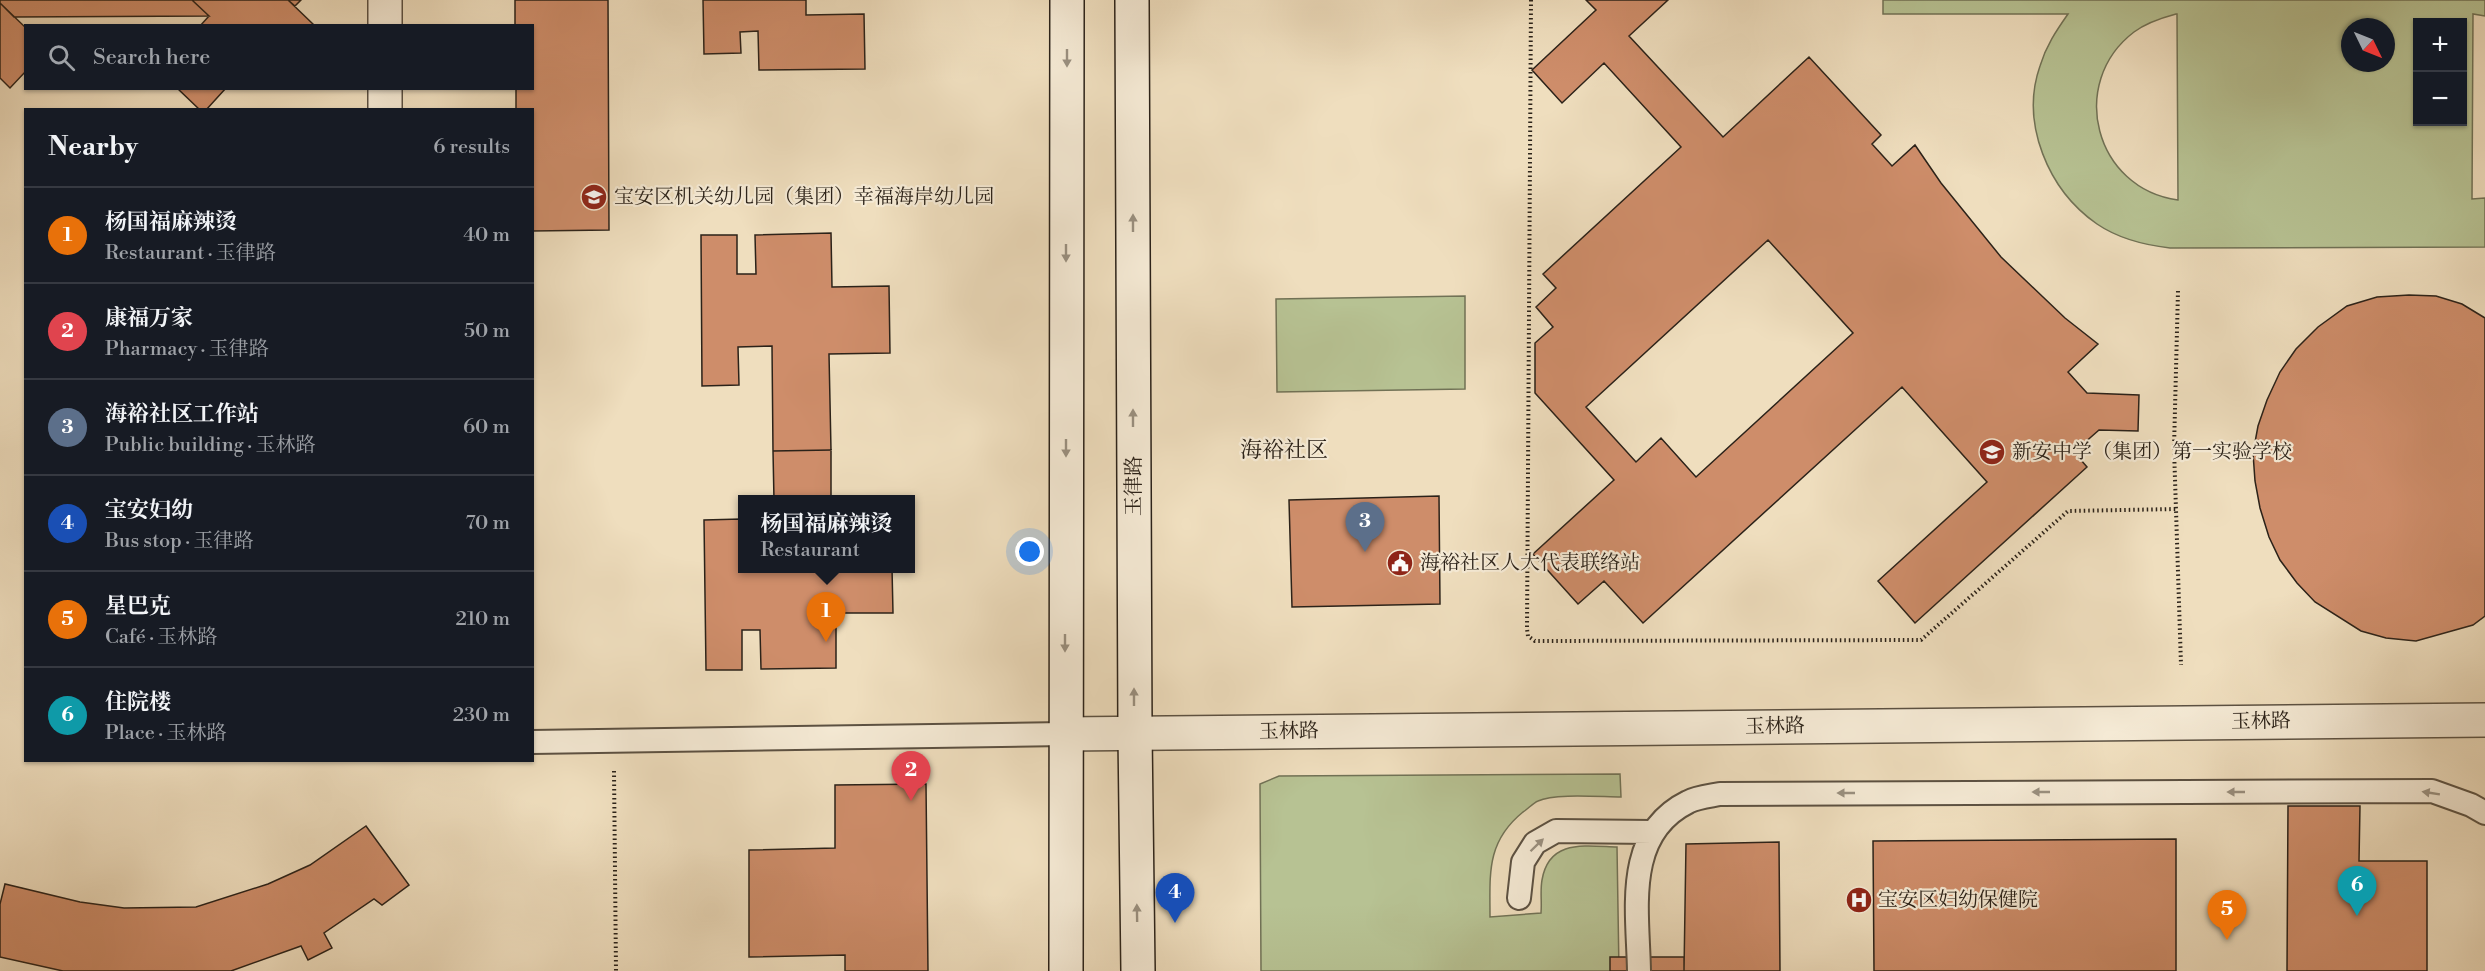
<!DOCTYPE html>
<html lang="en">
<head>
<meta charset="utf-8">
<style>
	:root { --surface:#171b24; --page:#242831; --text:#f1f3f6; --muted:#9ea1a6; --line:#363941; --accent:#ea580c }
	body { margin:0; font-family:"Libre Bodoni","Noto Serif SC",serif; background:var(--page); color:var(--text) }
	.controls { position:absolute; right:18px; top:18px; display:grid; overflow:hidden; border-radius:0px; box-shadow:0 2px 4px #0004 }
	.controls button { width:54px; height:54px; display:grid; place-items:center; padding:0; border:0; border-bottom:2px solid var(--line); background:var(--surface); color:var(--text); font:30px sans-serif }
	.compass { position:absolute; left:2341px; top:18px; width:54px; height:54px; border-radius:50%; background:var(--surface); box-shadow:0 2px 4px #0004; rotate:133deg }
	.you { position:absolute; left:1030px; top:552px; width:21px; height:21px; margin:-15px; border:4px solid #fff; border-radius:50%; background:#1a73e8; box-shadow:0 0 0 9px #1a73e833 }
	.badge { display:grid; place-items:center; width:39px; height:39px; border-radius:50%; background:var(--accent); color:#fff; font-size:20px; font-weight:700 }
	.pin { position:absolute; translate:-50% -50px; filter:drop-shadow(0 2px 3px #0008) }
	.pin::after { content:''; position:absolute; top:32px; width:21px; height:18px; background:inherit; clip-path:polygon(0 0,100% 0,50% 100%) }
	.popup { position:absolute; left:738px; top:495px; width:177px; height:78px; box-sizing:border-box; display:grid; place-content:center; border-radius:0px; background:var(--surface); filter:drop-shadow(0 2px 4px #0005); font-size:20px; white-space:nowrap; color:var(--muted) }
	.popup b { font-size:22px; color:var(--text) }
	.popup::after { content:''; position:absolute; left:50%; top:100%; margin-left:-12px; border:12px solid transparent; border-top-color:var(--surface) }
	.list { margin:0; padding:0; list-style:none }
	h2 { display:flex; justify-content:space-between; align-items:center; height:78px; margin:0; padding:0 24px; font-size:26px }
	h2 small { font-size:20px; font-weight:400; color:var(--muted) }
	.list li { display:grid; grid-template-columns:39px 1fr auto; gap:18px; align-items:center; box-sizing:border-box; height:96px; padding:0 24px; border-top:2px solid var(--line) }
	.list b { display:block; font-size:22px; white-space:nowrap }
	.list p { margin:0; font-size:20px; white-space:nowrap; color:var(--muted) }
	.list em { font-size:20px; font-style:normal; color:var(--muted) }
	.icon { flex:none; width:33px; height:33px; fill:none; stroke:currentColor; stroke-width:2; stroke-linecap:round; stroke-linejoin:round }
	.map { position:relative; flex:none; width:2485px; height:971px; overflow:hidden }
	.search { position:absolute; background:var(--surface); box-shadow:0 2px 4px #0004; left:24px; top:24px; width:510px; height:66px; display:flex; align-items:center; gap:15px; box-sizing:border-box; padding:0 21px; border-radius:0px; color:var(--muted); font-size:22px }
	.panel { position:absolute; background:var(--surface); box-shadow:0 2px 4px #0004; left:24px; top:108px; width:510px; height:654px; border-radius:0px }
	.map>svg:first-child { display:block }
	.green { fill:#b7c293; stroke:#717256; stroke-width:1.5; fill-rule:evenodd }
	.building { fill:#ce8d6a; stroke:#2b2219; stroke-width:1.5; fill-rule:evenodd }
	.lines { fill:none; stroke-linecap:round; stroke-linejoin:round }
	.service-casing { stroke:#5c5142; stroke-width:26 }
	.minor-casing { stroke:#5c5142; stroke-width:36 }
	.tertiary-casing { stroke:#5c5142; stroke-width:36 }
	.secondary-casing { stroke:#2b2219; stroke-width:36 }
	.path { stroke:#2b2219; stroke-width:4; stroke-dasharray:1.5 3; stroke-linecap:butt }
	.service { stroke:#f5ead5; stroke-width:22 }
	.minor { stroke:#f5ead5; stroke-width:33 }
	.tertiary { stroke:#f5ead5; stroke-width:33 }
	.secondary { stroke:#f5ead5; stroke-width:33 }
	.oneway { fill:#9a9080 }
	.labels { text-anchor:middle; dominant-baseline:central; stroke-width:4.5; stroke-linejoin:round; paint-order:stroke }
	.poi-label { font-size:20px; fill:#2b2219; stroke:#f5ead5; text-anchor:start }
	.street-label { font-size:20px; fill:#2b2219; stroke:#f5ead5 }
	.quarter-label { font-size:22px; fill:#2b2219; stroke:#f5ead5 }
</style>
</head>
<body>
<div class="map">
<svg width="2485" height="971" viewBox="0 0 2485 971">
	<rect width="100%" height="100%" fill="#efdebe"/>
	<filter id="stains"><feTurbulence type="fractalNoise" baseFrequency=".00333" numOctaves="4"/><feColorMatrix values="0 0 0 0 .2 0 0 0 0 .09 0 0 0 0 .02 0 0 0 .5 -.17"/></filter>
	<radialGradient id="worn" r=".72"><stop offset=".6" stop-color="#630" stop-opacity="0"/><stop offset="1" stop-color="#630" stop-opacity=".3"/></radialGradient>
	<path class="green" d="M1883 0H2485V16L2473 14 2472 199 2485 198V247L2170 248C2144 245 2119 239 2097 224 2048 190 2020 123 2040 66 2046 46 2056 31 2068 14H1883ZM2176 14H2177L2178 200C2095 189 2067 83 2134 32 2146 23 2161 18 2176 14ZM2462 22V122H2418V22ZM2350 27H2386V63H2350Z
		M1465 296V389L1277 392 1276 299Z
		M1620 774 1621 797C1601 797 1555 793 1538 801 1533 803 1528 809 1523 812 1486 842 1490 874 1490 917L1541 913C1542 902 1540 891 1542 880 1549 839 1585 846 1617 847L1619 971H1261L1260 784 1279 776Z"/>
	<path class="building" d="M0 0H192L209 16 14 17 0 3Z
		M192 0H288L315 26H200L209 16Z
		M288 0H301L295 6Z
		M515 0H608L609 230 532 231V110H516V88H532V26H515Z
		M703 0H806V15L864 14 865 69 759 70 758 31 740 32 741 53 704 54Z
		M1586 0H1668L1629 36 1723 137 1809 57 1881 135 1872 144 1892 166 1915 145 1941 183 2001 257 2065 318 2098 344 2068 372 2087 393 2139 395 2138 431 2099 430 2074 452 2087 467 1915 623 1878 581 1987 482 1902 387 1643 623 1604 581 1578 604 1533 554 1614 480 1535 393V343L1553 327 1536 307 1556 288 1543 274 1681 147 1604 63 1562 103 1532 70 1596 10ZM1768 240 1853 333 1696 477 1661 438 1636 462 1586 407Z
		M0 3 26 28V71L10 88 0 78Z
		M177 88H226L206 110H200Z
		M831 233 832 287 889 286 890 353 829 354 831 450 773 451 772 346 738 347 739 385 702 386 701 235H737V274H756L755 235Z
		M2409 295 2436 296 2462 304 2485 318V616L2473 625 2416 641 2386 638 2361 631 2315 602 2297 583 2280 560 2269 537 2260 508 2255 481 2253 453 2258 426 2267 400 2280 372 2296 349 2318 327 2347 306 2377 297Z
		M831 450V500H774L773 451Z
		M1439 496 1440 604 1292 607 1289 500Z
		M741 519 742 568H892L893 613H836V668L761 669 760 630H742V670H706L704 520Z
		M926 784 928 971H845V955L749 957V850L835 848V785Z
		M2288 806H2360L2359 861H2427V971H2287Z
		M366 826 409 885 382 905 374 899 324 933 332 948 308 960 301 946 231 971H63L0 957V904L5 884 80 902 124 908 196 907 268 884 310 865Z
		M2176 839V971H1874L1873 841Z
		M1779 842 1780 971H1684L1686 844Z
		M1610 957H1684V971H1610Z"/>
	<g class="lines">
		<defs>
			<path id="service" d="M532 742 1064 734
				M1519 898 1523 862 1535 843 1556 831 1652 832
				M1639 971C1638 911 1623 834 1688 802 1697 797 1710 796 1720 794L2432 791 2471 805 2485 813"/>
			<path id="minor" d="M385 0V26
				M385 88V110"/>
			<path id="tertiary" d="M1064 734 2485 720"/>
			<path id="secondary" d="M1132 0 1135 733 1138 971
				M1066 971 1067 0"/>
		</defs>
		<use href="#service" class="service-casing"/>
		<use href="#minor" class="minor-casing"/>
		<use href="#tertiary" class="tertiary-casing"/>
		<use href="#secondary" class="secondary-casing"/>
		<path class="path" d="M1531 0 1527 629 1528 636 1535 641 1921 640 2068 511 2176 509
			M2178 291 2174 448 2181 665
			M614 771 616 971"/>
		<use href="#service" class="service"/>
		<use href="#minor" class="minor"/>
		<use href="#tertiary" class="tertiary"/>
		<use href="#secondary" class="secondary"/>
	</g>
	<defs><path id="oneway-solid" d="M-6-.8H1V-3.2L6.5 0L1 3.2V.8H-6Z" transform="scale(1.5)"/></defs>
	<g class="oneway">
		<use href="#oneway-solid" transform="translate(1067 58) rotate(90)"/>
		<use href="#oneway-solid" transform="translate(1133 223) rotate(-90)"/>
		<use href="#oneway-solid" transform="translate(1066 253) rotate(90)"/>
		<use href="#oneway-solid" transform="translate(1133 418) rotate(-90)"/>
		<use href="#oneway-solid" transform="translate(1066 448) rotate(90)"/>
		<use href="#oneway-solid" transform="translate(1065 643) rotate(90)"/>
		<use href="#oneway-solid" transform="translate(1134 697) rotate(-90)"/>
		<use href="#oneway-solid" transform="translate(2041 792) rotate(180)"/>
		<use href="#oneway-solid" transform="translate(2236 792) rotate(180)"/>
		<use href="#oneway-solid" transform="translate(1846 793) rotate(180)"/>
		<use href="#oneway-solid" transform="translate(2431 793) rotate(-171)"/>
		<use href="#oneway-solid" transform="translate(1537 845) rotate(-44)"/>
		<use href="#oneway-solid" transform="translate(1137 913) rotate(-91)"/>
	</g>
	<defs>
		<symbol id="school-disc" viewBox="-11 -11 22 22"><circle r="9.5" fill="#8f2418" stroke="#f5ead5"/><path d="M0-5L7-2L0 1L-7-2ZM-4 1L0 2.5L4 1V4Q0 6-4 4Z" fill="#fff"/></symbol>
		<symbol id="civic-disc" viewBox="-11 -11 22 22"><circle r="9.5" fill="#8f2418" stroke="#f5ead5"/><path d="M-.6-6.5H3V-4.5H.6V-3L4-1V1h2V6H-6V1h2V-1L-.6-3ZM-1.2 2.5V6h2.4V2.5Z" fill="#fff"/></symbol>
		<symbol id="hospital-disc" viewBox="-11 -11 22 22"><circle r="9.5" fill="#8f2418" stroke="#f5ead5"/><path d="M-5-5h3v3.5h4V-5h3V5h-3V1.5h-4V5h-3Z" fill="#fff"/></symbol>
	</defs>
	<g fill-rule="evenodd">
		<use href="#school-disc" x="579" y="182" width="30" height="30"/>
		<use href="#school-disc" x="1977" y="437" width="30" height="30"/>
		<use href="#civic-disc" x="1385" y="548" width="30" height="30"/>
		<use href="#hospital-disc" x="1844" y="885" width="30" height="30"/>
	</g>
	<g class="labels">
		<g class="poi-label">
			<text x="614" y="197">宝安区机关幼儿园（集团）幸福海岸幼儿园</text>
			<text x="2012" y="452">新安中学（集团）第一实验学校</text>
			<text x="1420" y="563">海裕社区人大代表联络站</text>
			<text x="1878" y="900">宝安区妇幼保健院</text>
		</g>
		<g class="street-label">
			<text transform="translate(1134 486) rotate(-90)">玉律路</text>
			<text transform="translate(2261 722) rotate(-1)">玉林路</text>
			<text transform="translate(1775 727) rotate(-1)">玉林路</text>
			<text transform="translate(1289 732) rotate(-1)">玉林路</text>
		</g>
		<g class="quarter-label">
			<text x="1284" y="450">海裕社区</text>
		</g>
	</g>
	<rect width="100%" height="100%" filter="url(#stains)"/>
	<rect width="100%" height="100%" fill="url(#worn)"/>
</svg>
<div class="controls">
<button>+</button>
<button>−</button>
</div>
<svg class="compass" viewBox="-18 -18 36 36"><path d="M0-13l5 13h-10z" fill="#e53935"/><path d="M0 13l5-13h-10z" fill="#9ea1a6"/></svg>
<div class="you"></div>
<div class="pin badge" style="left:826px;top:642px;background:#e8710a">1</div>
<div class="popup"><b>杨国福麻辣烫</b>Restaurant</div>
<div class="pin badge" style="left:911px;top:801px;background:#e0444e">2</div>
<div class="pin badge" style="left:1365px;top:552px;background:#5c6f8a">3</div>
<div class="pin badge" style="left:1175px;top:923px;background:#1a4fb4">4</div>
<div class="pin badge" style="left:2227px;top:940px;background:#e8710a">5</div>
<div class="pin badge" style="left:2357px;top:916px;background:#0f9aa8">6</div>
<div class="search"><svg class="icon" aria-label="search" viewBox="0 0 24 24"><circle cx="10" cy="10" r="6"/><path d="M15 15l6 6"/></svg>Search here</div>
<section class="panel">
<h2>Nearby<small>6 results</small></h2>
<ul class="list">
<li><span class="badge" style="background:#e8710a">1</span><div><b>杨国福麻辣烫</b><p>Restaurant · 玉律路</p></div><em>40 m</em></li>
<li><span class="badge" style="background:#e0444e">2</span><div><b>康福万家</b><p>Pharmacy · 玉律路</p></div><em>50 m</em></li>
<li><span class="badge" style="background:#5c6f8a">3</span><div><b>海裕社区工作站</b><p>Public building · 玉林路</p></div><em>60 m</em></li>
<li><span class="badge" style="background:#1a4fb4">4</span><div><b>宝安妇幼</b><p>Bus stop · 玉律路</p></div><em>70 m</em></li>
<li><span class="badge" style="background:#e8710a">5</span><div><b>星巴克</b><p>Café · 玉林路</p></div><em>210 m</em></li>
<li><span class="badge" style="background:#0f9aa8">6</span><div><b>住院楼</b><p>Place · 玉林路</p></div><em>230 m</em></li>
</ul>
</section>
</div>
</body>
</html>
